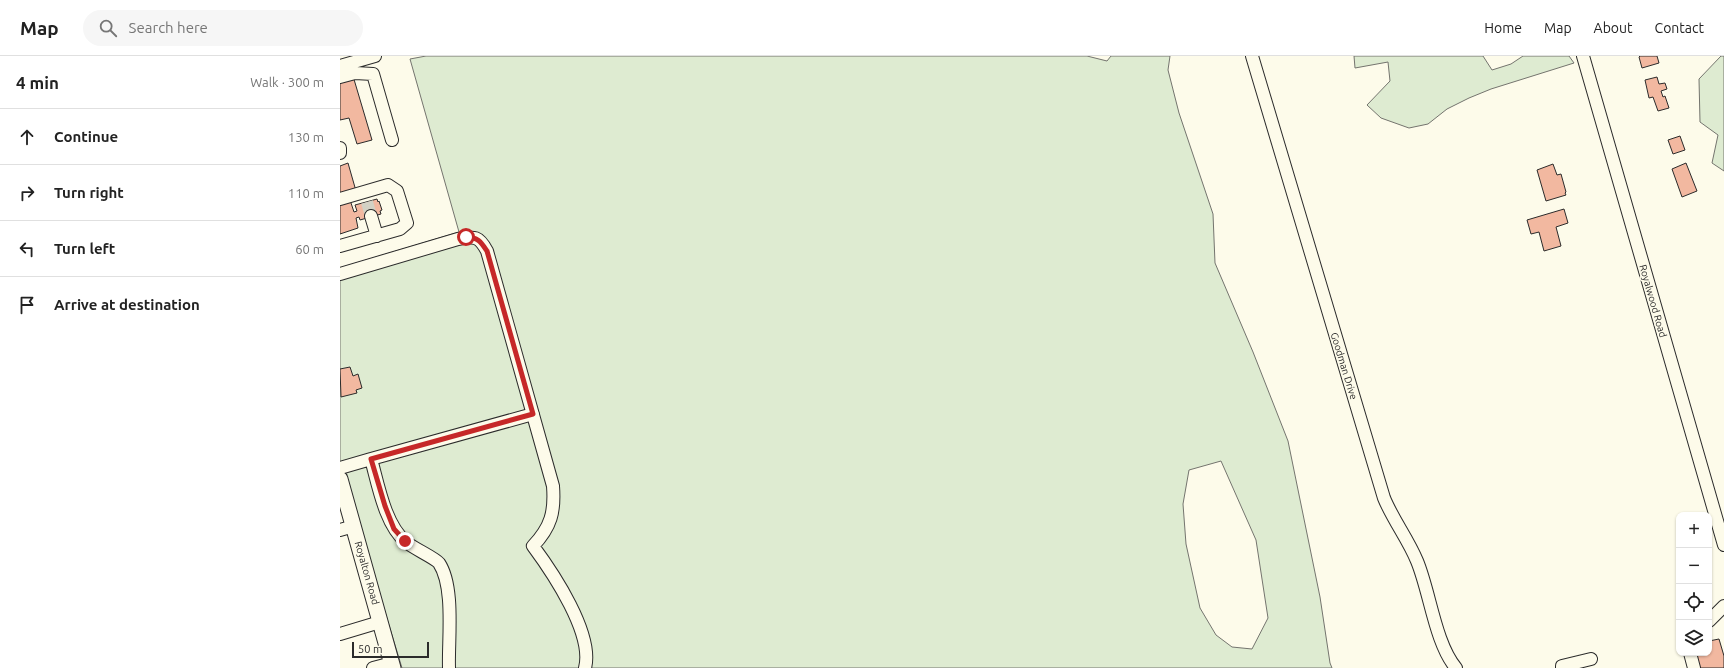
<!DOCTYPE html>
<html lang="en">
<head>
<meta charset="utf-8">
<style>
	:root { --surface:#fff; --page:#f6f6f6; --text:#222; --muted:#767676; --line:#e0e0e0 }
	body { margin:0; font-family:Ubuntu,sans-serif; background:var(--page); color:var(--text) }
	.controls { position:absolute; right:12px; bottom:12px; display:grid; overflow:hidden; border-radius:8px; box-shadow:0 1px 3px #0004 }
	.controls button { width:36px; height:36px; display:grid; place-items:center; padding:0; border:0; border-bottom:1px solid var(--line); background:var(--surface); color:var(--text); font:20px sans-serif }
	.scale { position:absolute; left:12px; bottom:10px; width:77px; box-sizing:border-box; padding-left:4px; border:2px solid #2b2b2b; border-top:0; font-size:11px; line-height:14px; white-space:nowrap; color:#2b2b2b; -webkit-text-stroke:3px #fdfbea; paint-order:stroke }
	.stop { position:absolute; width:12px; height:12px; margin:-9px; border:3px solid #c62828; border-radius:50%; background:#fff }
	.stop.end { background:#c62828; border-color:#fff; box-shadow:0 1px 4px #0008 }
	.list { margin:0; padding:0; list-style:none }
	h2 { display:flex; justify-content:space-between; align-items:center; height:52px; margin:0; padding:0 16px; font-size:17px }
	h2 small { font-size:13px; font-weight:400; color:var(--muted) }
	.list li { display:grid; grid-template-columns:26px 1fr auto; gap:12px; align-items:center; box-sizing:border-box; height:56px; padding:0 16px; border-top:1px solid var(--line) }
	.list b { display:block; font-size:15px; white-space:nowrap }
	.list em { font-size:13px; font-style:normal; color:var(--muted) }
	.icon { flex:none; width:22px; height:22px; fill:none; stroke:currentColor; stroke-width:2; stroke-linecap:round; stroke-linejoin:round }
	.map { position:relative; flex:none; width:1384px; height:612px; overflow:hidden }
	header { display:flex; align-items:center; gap:24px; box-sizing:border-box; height:56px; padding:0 20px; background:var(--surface); border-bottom:1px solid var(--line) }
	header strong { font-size:19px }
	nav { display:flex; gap:22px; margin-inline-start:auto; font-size:14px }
	.search { width:280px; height:36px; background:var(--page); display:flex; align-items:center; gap:10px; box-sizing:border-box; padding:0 14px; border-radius:22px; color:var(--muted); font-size:15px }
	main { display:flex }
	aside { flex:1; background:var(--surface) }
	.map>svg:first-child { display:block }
	.green { fill:#deebd1; stroke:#74746e; fill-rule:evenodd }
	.building { fill:#f2b8a0; stroke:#2b2b2b }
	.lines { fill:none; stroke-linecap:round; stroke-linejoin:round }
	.minor-tunnel { stroke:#d3d1c4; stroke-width:12; stroke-dasharray:12 6; stroke-linecap:butt }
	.minor-casing { stroke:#2b2b2b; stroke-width:14 }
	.major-casing { stroke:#2b2b2b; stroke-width:17 }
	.minor { stroke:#fdfbea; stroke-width:12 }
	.major { stroke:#fdfbea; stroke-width:15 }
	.route { stroke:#c62828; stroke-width:5 }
	.labels { text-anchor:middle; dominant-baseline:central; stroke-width:3; stroke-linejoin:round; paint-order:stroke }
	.street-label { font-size:10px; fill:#2b2b2b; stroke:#fdfbea }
</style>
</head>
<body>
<header>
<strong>Map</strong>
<div class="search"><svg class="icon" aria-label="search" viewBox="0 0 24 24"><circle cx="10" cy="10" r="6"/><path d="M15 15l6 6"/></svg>Search here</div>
<nav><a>Home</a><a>Map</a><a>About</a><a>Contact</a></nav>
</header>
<main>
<aside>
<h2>4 min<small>Walk · 300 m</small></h2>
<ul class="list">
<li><svg class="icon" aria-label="ahead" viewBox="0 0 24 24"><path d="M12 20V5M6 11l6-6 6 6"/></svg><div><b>Continue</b></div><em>130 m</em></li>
<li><svg class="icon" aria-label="right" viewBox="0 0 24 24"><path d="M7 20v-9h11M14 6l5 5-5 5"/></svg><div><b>Turn right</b></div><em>110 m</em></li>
<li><svg class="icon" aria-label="left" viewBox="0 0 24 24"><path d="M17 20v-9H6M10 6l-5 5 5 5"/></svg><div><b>Turn left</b></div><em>60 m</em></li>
<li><svg class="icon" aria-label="arrive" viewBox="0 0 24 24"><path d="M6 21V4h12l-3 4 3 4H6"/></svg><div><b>Arrive at destination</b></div></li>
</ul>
</aside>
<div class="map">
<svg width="1384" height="612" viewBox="0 0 1384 612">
	<rect width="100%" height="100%" fill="#fdfbea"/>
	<path class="green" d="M86 0H747L767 5 771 0H830L828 14 839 57 873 158 875 207 913 296 948 385 980 541 990 607 992 612H62L0 408V212L119 176 70 3ZM881 405 916 484 928 562 912 593 892 591 876 579 860 552 846 488 843 448 849 414Z
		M1014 0H1143L1152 14 1171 8 1183 0H1229L1234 7 1151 33 1129 42 1107 53 1088 68 1069 72 1041 62 1027 49 1050 25 1048 6 1015 12Z
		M1381 0H1384V115L1372 107 1378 79 1360 66 1359 23Z"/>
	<path class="building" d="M1300 0H1317L1319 7 1302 12 1299 1Z
		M13 20 32 84 17 88 9 62 0 64V24Z
		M1317 21 1319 28 1325 27 1327 33 1321 35 1323 41 1325 40 1329 52 1318 55 1313 41 1309 42 1305 24Z
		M1340 80 1345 94 1333 98 1328 84Z
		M8 107 16 135 0 140V110Z
		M1346 107 1357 135 1342 141 1332 113Z
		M1213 108 1217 119 1221 118 1226 136 1225 137 1226 139 1206 145 1197 114Z
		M37 143 38 146 39 145 42 154 40 155 41 158 20 164 19 161 16 162 18 172 0 178V147L10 144 14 156 17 155 15 149Z
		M1224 153 1228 167 1216 171 1221 190 1204 195 1199 176 1191 178 1187 164Z
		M10 311 13 320 18 318 22 332 16 334 17 337 1 341 0 313Z
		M1379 583 1384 600V612H1360L1356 597H1369V585Z"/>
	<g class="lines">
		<path class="minor-tunnel" d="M27 146 31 160"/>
		<defs>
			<path id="minor" d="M912 0 1044 442C1053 464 1068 483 1077 505 1090 536 1095 587 1116 612
				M1243 0 1384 489
				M0 10 35 0
				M0 21 15 17 33 18 52 84
				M0 92V97
				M0 143 48 129 57 135 67 167 60 173 0 190
				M31 160 37 180
				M0 218 118 183C135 180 139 180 147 195L213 430C215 456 211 471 193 490 213 517 254 578 245 612
				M31 403 193 358
				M0 412 31 403C38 428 45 469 66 486 73 492 95 502 99 507 115 531 108 584 109 612
				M0 474 14 470
				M1369 565 1384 550
				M0 578 40 566
				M1350 597 1354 612
				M33 612 52 607
				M1222 612V610L1251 603"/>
			<path id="major" d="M0 423 53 612"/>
		</defs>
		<use href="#minor" class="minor-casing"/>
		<use href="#major" class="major-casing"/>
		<use href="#minor" class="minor"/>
		<use href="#major" class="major"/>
	</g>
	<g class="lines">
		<path class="route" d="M65 485 54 473 45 450 31 403 193 358 147 195C141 186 138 181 126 181"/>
	</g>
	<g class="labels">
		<g class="street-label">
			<text transform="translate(1313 245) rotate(74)">Royalwood Road</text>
			<text transform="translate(1004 310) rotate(73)">Goodman Drive</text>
			<text transform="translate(27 517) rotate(74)">Royalton Road</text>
		</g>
	</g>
</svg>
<div class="controls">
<button>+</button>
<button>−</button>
<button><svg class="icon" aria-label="locate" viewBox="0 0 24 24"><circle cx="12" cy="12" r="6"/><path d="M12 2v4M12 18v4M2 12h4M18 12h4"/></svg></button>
<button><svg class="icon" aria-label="layers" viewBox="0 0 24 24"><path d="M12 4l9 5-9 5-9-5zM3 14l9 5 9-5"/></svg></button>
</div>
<div class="scale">50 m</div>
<div class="stop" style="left:126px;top:181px"></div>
<div class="stop end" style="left:65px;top:485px"></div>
</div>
</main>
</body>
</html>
